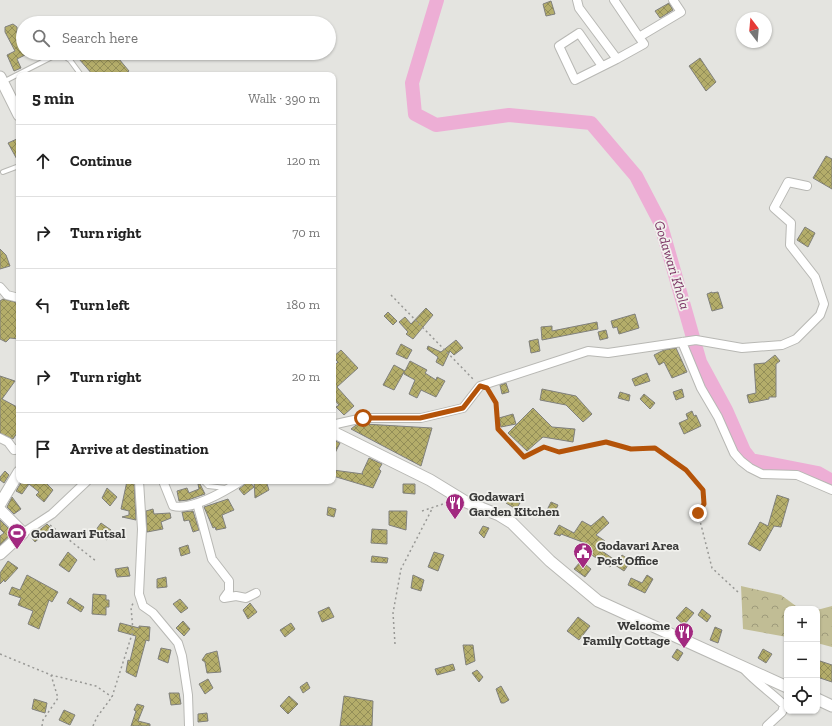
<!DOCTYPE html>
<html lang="en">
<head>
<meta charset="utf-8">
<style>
	:root { --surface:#fff; --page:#f2f2f2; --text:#222; --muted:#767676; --line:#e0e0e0 }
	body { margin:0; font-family:"Zilla Slab",serif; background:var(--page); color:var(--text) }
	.controls { position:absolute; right:12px; bottom:12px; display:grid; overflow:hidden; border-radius:8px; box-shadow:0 1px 3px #0004 }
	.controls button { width:36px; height:36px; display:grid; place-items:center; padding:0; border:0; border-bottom:1px solid var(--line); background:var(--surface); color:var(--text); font:20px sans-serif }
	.compass { position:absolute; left:736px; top:12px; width:36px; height:36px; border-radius:50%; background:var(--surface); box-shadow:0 1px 3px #0004; rotate:344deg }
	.stop { position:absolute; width:12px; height:12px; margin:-9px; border:3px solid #b45309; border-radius:50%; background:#fff }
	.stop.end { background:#b45309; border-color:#fff; box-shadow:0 1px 4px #0008 }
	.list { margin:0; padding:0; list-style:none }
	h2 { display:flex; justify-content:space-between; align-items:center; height:52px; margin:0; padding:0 16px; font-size:17px }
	h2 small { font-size:13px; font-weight:400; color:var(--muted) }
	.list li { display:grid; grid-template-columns:26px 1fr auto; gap:12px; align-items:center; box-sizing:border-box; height:72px; padding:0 16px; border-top:1px solid var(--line) }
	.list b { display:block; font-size:15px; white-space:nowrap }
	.list em { font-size:13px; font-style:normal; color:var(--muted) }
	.icon { flex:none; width:22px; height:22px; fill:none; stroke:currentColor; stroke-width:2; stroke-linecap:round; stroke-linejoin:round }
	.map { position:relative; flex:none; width:832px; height:726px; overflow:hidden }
	.search { position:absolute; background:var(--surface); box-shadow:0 1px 3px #0004; left:16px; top:16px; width:320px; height:44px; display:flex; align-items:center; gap:10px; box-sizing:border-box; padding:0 14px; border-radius:22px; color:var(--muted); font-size:15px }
	.panel { position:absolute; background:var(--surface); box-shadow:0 1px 3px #0004; left:16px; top:72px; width:320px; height:412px; border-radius:8px }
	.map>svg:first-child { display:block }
	.forest { fill:url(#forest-crowns) }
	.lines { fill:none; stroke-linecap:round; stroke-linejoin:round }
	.river { stroke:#edaed5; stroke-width:14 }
	.building { fill:url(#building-cross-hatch); stroke:#80807c }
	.service-casing { stroke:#b8b8b4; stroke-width:6 }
	.minor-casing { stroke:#b8b8b4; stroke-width:10 }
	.tertiary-casing { stroke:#b8b8b4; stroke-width:13 }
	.path { stroke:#989895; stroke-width:1.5; stroke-dasharray:2 3; stroke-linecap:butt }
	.service { stroke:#fff; stroke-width:4 }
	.minor { stroke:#fff; stroke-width:8 }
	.tertiary { stroke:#fff; stroke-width:11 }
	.route { stroke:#b45309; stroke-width:5 }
	.labels { text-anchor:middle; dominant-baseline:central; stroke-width:3.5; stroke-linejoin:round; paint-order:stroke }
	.poi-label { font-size:13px; font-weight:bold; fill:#393938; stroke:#f1f1ed; text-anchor:start }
	.water-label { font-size:14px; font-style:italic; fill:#7b3263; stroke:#f1f1ed }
</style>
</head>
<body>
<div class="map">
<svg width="832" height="726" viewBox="0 0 832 726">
	<defs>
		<pattern id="forest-crowns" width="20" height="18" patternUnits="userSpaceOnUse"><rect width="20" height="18" fill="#c1bd95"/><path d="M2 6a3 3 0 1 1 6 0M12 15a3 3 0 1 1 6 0" fill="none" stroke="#9e9b7b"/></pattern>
		<pattern id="building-cross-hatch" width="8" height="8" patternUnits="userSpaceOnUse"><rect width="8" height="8" fill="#b4ad6a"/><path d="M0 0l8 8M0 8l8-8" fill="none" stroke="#938e58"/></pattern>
	</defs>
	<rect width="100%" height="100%" fill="#e4e4e0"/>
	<path class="forest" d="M741 586 781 595 800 609H787V637L743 629Z
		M832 606V647L817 643V610Z"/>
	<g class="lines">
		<path class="river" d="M437 0 412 83 415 114 436 125 509 115 591 123 636 176 660 222 700 362 726 410 744 451 751 460 818 473 832 481"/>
	</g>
	<path class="building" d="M551 1 555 14 546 16 543 4Z
		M669 3 673 10 660 18 655 11Z
		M13 24 17 27V34L22 41 21 44 25 55 17 59 21 68 14 71 7 55 15 51 5 32V27Z
		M86 53H114L129 71 124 75H93L79 59Z
		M700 58 716 82 706 91 689 66Z
		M19 138V163L8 143Z
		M826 156 832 159V189L813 178Z
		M805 227 815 233 808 247 797 240Z
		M0 249 6 255 10 266 0 269Z
		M712 292V293L718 292 723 308 712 311 707 294Z
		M3 299 19 303V339L10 338 6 342 0 339V301Z
		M426 308 433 315 413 339 406 334 408 332 399 322 405 317 411 324Z
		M388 312 397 321 393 325 384 316Z
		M635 314 639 328 619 334 617 327 613 328 611 321Z
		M597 322 598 329 542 340 541 327 552 326V331Z
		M606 330 608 338 600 340 598 332Z
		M538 339 540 351 531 353 529 341Z
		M456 340 463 348 454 355 450 351 443 366 436 362 438 357 427 349 428 346 441 352Z
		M401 344 412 350 407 359 396 354Z
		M676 348 687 372 672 378 664 362 659 365 654 355 664 350Z
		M341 350 358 368 337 387 354 406 344 415 336 407 339 405 333 398V367L338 362 333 357Z
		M775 355 780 361 776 364V397H769V399L749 403 747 395 756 393 754 364 765 363Z
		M410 361 427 370 425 373 436 380 437 377 445 381 436 397 421 390 417 398 409 394 415 380 404 374V372L394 390 383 385 394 365 405 371Z
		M647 373 650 381 635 386 632 379Z
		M0 376 15 381 2 399 19 408V430L13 439 0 433Z
		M506 383 509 392 502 394 500 385Z
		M542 389 576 396 592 414 583 422 566 405 540 400Z
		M682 389 684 397 676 400 673 392Z
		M620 392 630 395 629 401 618 398Z
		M644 394 655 403 650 409 640 399Z
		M533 408 552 427 575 429 573 442 543 437 527 451 508 433Z
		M692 411 694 416 696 415 701 426 684 434 679 423 688 419 686 414Z
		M513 414 516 424 501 427 499 418Z
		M364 424 432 428 421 466 351 429 356 425Z
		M333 440 340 443 333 457Z
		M369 458 382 464 379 469 381 471 373 488 333 476V470L363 474 362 473Z
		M5 471 9 475 4 483 0 480V477Z
		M22 481H44L53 490 44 502 36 495 39 492 29 484 22 494 16 491Z
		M127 481H134L136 520 122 517 129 515V511L121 509Z
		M246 481H249L254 487 244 495 239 489 244 485Z
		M254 481H266L269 490 255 498Z
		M198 484H200L205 494 188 500 179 501 177 491 187 488 189 493 199 489Z
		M403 484H415V494L403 493Z
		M107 488 117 497 110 506 102 498Z
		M777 495 789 499 781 527 774 526 760 551 748 544 760 522 768 526Z
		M12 497 21 509 14 514 7 507Z
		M509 498 520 503 516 509 506 503Z
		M228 499 234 510 222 515 226 528 216 530 215 527 213 528 204 507Z
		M551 502 558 505 553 516 546 512Z
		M328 507 336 509 334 517 327 515Z
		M153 509 154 514 170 513 171 518 161 522 163 529 147 532 146 511Z
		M193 511 199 530 193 532 189 520 184 521 182 512Z
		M389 511H407L406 530 389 525Z
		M603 516 609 523 596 535 605 541 599 549 615 560 610 567 581 548 585 543 561 534 560 536 554 534 559 525 574 533 582 521 591 526Z
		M0 520 13 533 0 545V536L4 533 0 529Z
		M101 523 111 530 107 540 95 531Z
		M47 524 51 528 35 542 31 537Z
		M483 526 489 528 484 538 479 533Z
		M372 529 387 530V544L371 543Z
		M188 545 190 553 181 556 179 548Z
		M68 552 77 560 69 572 59 565Z
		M434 552 444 555 438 571 428 567Z
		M622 555 631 561 624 571 615 565Z
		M372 556 388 558 387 563 371 562Z
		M8 561 18 568 5 582 4 580 0 584V573Z
		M581 561 591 569 585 577 574 569Z
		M128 567 130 576 117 577 115 569Z
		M27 575 58 592 52 602 49 600 39 629 28 624 33 611 18 605 21 598 9 594 12 587 20 590Z
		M413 575 424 580 421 591 411 588Z
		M647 575 653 579 645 593 628 585 631 578 642 583Z
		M166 577 167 587 157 588V579Z
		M93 594 106 595V600H109V607H106V615L92 614Z
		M70 598 84 607 81 612 67 603Z
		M180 599 188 608 181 613 173 604Z
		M250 603 257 612 248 619 243 610Z
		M329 607 334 617 322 622 318 612Z
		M686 607 694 613 684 625 676 618Z
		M702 609 711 616 707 622 698 615Z
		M578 617 590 626 579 640 567 631Z
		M183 621 190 629 184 636 176 628Z
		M120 623 139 628V626L150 627 149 641 146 640 136 677 126 672 128 660 130 661 136 636 118 631Z
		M291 623 295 629 285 637 280 630Z
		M715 627 722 630 718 643 710 640Z
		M463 645H473L475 661 466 665Z
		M161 648 171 650 168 663 158 659Z
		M677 649 683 653 678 661 672 657Z
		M763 649 772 654 766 663 758 658Z
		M217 651 221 672 207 673 205 662 202 660 206 654Z
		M817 660 832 665V682L817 677Z
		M453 664 455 670 437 675 435 669Z
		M477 670 483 677 479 682 472 673Z
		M208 679 213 688 205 694 199 684Z
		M307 682 310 688 303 693 300 687Z
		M501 686 509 700 504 703H501L496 689Z
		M169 693H179L181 704 171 705Z
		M289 696 298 704 288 714 280 706Z
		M344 696 373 701 372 726H340Z
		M34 699 47 703 45 713 32 709Z
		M137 704 144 706 138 721 150 724V726H131L136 711 134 710Z
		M64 710 75 715 70 725 59 720Z
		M207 713 208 721 198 722V714Z"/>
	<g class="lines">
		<defs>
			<path id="service" d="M3 82 52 57 61 54 70 60 81 75
				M3 172 19 166
				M203 481 208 486 226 488"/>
			<path id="minor" d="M577 0 579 8 617 59 644 44 639 37
				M614 0 639 37 681 12 673 0
				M602 66 579 33 559 46 575 80 617 59
				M0 287 7 295 19 298
				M682 342 701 388 718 417 734 453 741 461 750 468 762 474 797 475 832 490
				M333 431 336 424 363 418H421L463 408 480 386 588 351 608 353 696 340 742 348 782 345 796 339 820 315 824 304 815 277 790 245 791 223 774 208 788 182 807 186
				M0 438 8 442 14 450 19 449
				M139 481 142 529 139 594 143 606 153 613 178 643 182 656 188 695 189 726
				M163 481 173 506C192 511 225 491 241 481
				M197 503 212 559 229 581V591L224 598 236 596 246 598 256 593
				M23 533 52 514 87 481
				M743 668C756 683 771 692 784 705L782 712 767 726"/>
			<path id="tertiary" d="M0 77 19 115
				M333 432 430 480 466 502 499 515 512 523 550 561 598 601 787 687
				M0 504 19 472
				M0 510 23 533 0 554
				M817 699 832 706"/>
		</defs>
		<use href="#service" class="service-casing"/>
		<use href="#minor" class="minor-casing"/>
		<use href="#tertiary" class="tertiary-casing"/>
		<path class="path" d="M391 295 474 380
			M488 390 496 403 498 429 524 457 544 447 559 452 606 442 631 449 655 448 686 470 703 490 704 504 698 513 712 568 739 593
			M422 511 449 502
			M50 525 96 561
			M395 644 393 613 401 569 432 509
			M0 654 51 675 96 686 112 697
			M42 726 43 720 58 698 51 675
			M93 726 97 717 112 697 133 631 131 607 134 602"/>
		<use href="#service" class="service"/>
		<use href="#minor" class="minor"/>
		<use href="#tertiary" class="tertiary"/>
	</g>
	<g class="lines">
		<path class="route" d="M363 418H420L463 408 480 386 487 388 496 403 498 429 524 457 544 447 559 452 606 442 631 449 655 448 686 470 703 490 704 504 698 513"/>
	</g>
	<defs>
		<symbol id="restaurant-pin" viewBox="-11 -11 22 30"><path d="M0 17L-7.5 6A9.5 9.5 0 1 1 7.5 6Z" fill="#a22980" stroke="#f1f1ed"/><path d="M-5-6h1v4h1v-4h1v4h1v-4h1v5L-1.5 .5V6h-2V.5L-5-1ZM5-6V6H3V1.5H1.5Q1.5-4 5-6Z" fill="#fff"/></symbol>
		<symbol id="stadium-pin" viewBox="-11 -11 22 30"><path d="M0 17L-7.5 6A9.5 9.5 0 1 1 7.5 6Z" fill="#a22980" stroke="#f1f1ed"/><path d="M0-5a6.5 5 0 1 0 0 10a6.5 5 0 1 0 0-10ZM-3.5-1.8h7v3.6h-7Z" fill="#fff"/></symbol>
		<symbol id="civic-pin" viewBox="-11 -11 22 30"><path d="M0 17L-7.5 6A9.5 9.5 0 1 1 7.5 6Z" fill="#a22980" stroke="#f1f1ed"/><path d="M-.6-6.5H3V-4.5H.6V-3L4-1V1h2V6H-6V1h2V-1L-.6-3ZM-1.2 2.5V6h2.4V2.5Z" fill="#fff"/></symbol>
	</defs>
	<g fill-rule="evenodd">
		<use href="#restaurant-pin" x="444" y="492" width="22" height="30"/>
		<use href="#stadium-pin" x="6" y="522" width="22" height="30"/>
		<use href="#civic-pin" x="572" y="541" width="22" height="30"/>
		<use href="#restaurant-pin" x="673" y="621" width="22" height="30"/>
	</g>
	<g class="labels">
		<g class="poi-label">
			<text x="469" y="496">Godawari<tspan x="469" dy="15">Garden Kitchen</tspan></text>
			<text x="31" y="533">Godawari Futsal</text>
			<text x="597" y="545">Godavari Area<tspan x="597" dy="15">Post Office</tspan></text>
			<text x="670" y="625" text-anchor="end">Welcome<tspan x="670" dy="15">Family Cottage</tspan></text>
		</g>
		<g class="water-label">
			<text transform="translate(672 265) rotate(73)">Godawari Khola</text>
		</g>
	</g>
</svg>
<div class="controls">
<button>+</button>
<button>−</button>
<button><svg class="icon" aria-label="locate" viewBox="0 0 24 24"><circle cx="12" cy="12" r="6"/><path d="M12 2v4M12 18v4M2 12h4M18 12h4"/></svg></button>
</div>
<svg class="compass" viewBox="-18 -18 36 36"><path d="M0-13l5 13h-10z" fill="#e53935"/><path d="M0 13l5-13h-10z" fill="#767676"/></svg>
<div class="stop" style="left:363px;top:418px"></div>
<div class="stop end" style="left:698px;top:513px"></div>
<div class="search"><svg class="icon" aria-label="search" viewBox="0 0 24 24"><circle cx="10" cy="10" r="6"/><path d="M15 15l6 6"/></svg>Search here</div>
<section class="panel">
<h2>5 min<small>Walk · 390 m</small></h2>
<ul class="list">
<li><svg class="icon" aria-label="ahead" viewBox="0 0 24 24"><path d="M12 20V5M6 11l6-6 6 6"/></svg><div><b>Continue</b></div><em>120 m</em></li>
<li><svg class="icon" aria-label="right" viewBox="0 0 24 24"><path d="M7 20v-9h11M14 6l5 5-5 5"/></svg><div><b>Turn right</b></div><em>70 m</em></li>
<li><svg class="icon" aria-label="left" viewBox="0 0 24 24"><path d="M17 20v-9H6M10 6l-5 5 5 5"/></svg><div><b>Turn left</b></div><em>180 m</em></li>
<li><svg class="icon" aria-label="right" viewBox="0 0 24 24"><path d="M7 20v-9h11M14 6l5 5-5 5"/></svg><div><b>Turn right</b></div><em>20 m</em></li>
<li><svg class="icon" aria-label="arrive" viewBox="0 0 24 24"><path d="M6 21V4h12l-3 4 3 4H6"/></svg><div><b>Arrive at destination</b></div></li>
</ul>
</section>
</div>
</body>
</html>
